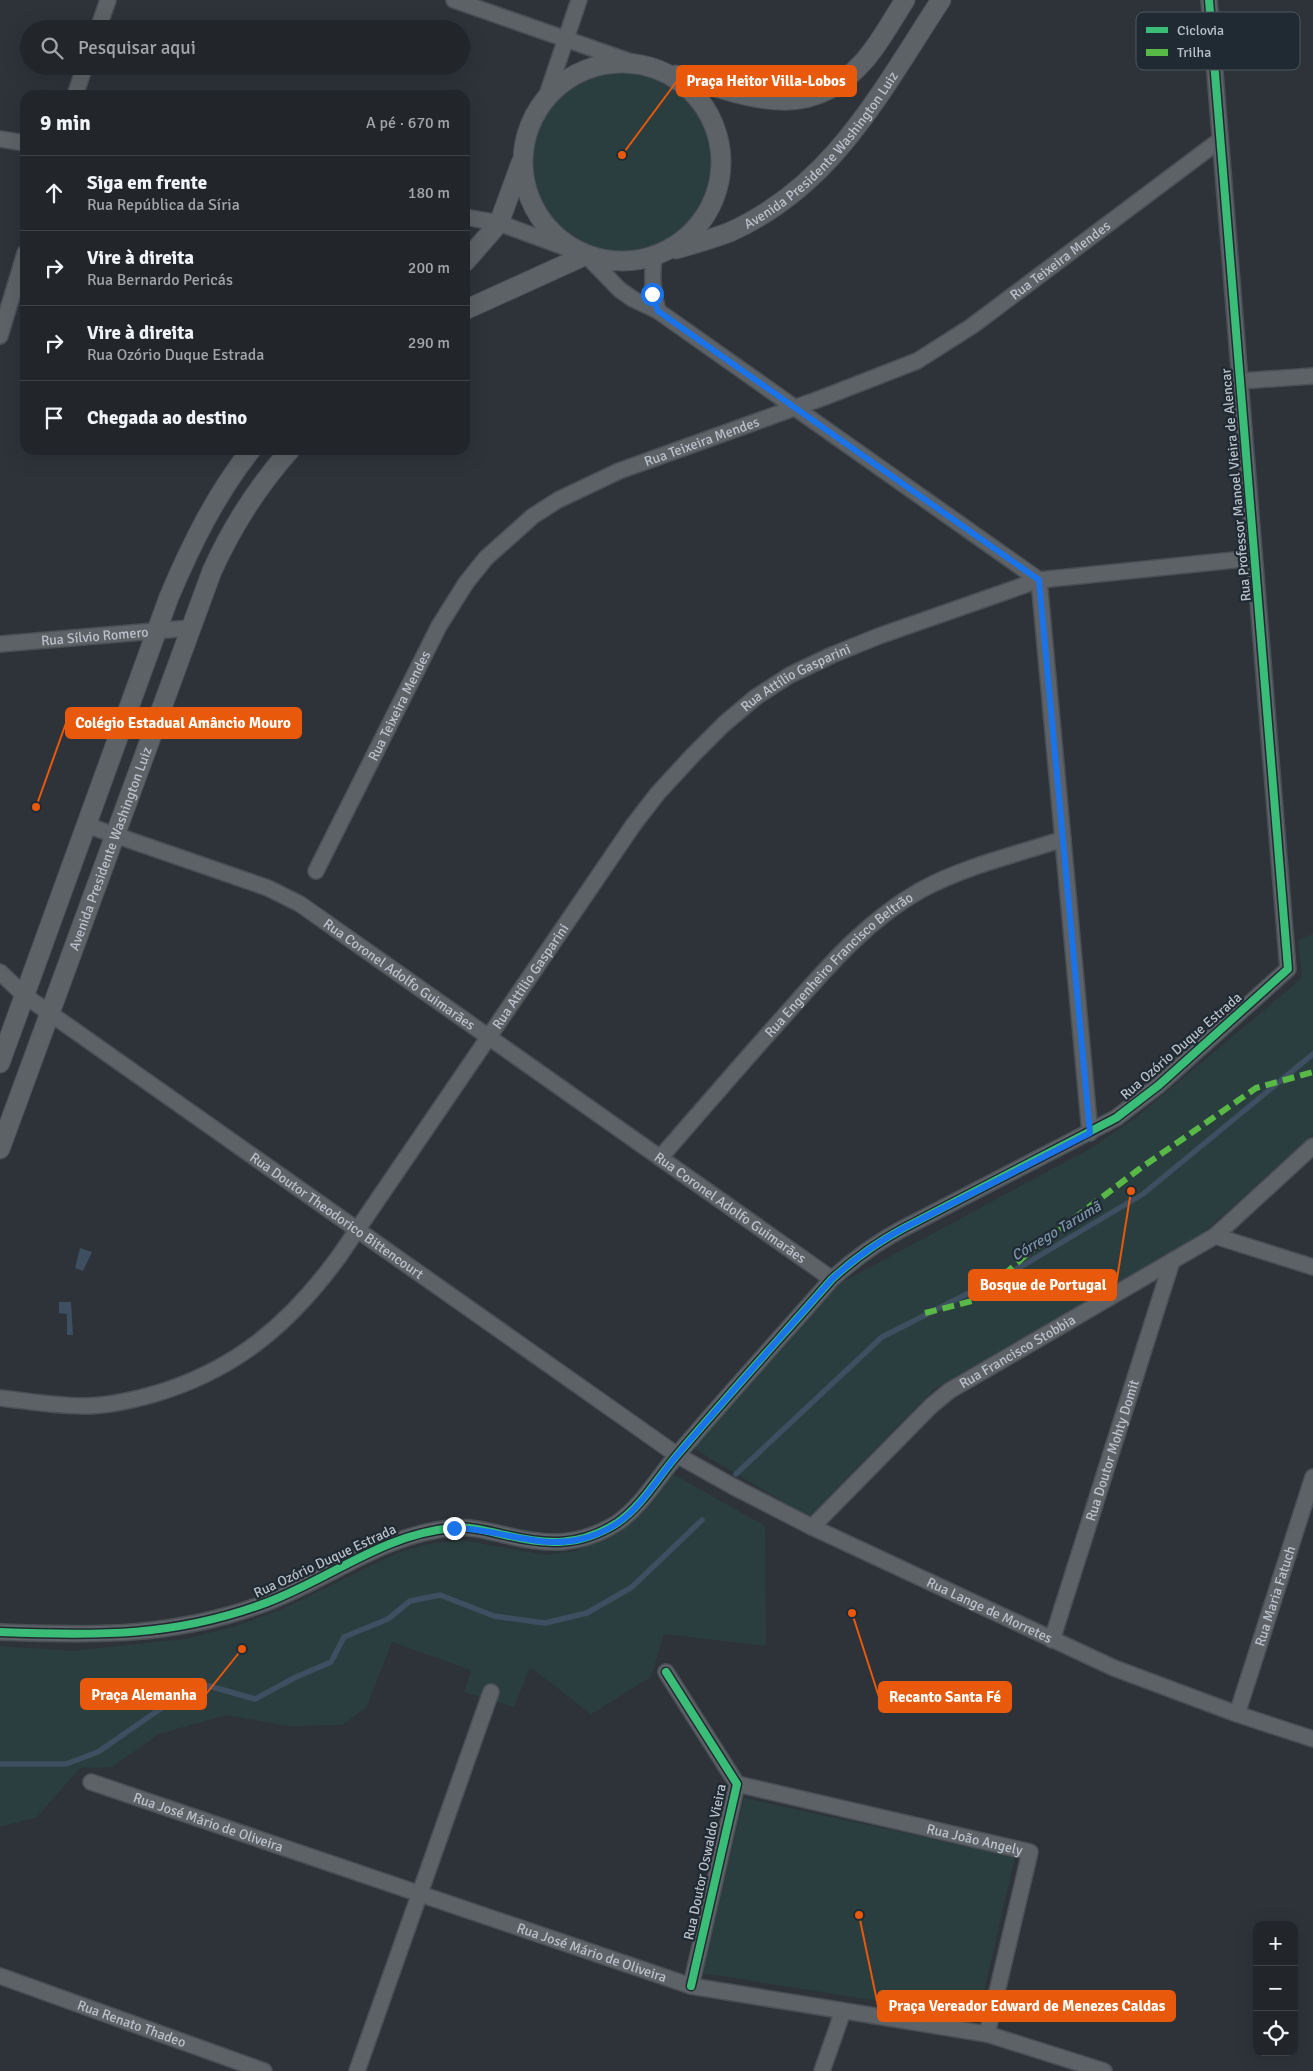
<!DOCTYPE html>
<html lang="pt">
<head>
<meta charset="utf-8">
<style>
	:root { --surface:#22262b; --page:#2a2e33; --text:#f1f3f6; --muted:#a2a5a9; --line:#3f4347 }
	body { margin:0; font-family:Signika,sans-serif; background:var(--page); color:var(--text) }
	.controls { position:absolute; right:15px; bottom:15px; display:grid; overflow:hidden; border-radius:10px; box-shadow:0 5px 20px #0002 }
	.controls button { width:45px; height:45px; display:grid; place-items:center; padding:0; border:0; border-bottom:1px solid var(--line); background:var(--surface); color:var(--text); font:25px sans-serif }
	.stop { position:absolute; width:15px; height:15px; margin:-11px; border:4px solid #1a73e8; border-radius:50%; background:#fff }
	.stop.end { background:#1a73e8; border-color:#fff; box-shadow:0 1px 5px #0008 }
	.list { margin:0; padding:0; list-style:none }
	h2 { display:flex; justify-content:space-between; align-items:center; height:65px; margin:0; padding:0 20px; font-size:21px }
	h2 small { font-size:16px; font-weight:400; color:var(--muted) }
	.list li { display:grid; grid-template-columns:32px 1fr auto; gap:15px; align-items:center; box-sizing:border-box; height:75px; padding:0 20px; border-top:1px solid var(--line) }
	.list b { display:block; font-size:19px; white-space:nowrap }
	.list p { margin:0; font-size:16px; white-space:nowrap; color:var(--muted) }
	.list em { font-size:16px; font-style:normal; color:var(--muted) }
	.icon { flex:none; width:28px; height:28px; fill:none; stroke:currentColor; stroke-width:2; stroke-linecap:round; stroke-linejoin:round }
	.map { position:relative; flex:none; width:1313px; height:2071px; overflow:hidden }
	.search { position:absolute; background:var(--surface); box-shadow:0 5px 20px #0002; left:20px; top:20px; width:450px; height:55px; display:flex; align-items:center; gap:12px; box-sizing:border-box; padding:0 18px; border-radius:28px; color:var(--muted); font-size:19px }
	.panel { position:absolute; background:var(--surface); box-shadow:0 5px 20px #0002; left:20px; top:90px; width:450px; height:365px; border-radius:15px }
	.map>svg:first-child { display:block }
	.green { fill:#2b3e3f }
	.water { fill:#3d4f61 }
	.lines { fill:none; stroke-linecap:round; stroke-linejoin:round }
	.stream { stroke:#3d4f61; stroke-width:5.5 }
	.minor-casing { stroke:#4a4f54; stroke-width:18 }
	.tertiary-casing { stroke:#4a4f54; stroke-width:21 }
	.minor { stroke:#5d6267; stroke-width:15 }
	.tertiary { stroke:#5d6267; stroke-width:19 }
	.quiet { stroke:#58b947; stroke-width:6; stroke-dasharray:12 6; stroke-linecap:butt }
	.cycleway-casing { stroke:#202a33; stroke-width:11 }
	.cycleway { stroke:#3abd76; stroke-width:8 }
	.route { stroke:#1a73e8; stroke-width:6 }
	.labels { text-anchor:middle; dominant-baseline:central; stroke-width:4.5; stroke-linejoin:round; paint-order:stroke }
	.street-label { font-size:14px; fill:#b8c0c9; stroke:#202a33 }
	.water-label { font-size:15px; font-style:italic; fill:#7b93a9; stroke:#202a33 }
	.key { fill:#202a33; stroke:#4e5760; stroke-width:1 }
	.key-label { font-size:14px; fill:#b8c0c9 }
	.leader { fill:none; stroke:#e8590c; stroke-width:2 }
	.callout-dot { fill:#e8590c; stroke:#202a33; stroke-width:2 }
	.callout { fill:#e8590c; stroke:#e8590c; stroke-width:2 }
	.callout-label { font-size:15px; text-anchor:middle; font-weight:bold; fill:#fff }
</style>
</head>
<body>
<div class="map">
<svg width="1313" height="2071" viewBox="0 0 1313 2071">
	<rect width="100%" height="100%" fill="#2d3339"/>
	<path class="green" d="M533 162a89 89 0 1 1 178 0a89 89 0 1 1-178 0Z
		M1313 934V1134L1202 1234 933 1390 809 1517 693 1448 841 1283 1093 1147 1138 1116 1302 978 1298 940Z
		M673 1474 765 1526 766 1646 664 1634 651 1677 591 1714 530 1667 514 1707 464 1692 471 1670 392 1642 366 1708 342 1725 289 1726 226 1715 159 1734 112 1767 80 1768 37 1817 0 1827V1646L72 1651 185 1639 237 1626 282 1609 397 1553 428 1544 461 1540 545 1555 576 1551 617 1532 645 1511Z
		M744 1798 1015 1857 978 2017 703 1973Z"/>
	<path class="water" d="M80 1248 92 1252 83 1271 75 1268Z
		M59 1302H71L73 1335H67V1314L59 1313Z"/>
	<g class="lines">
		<path class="stream" d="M736 1474 882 1337 1022 1266 1143 1194 1313 1054
			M0 1764H66L98 1752 176 1698 209 1686 255 1699 296 1677 331 1662 344 1637 388 1619 410 1601 440 1595 494 1616 545 1623 587 1613 632 1587 702 1520"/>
		<defs>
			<g id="minor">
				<path d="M454 0 637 64"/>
				<path d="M98 29 108 0"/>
				<path d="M75 95 85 66"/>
				<path d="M546 98 579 0"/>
				<path d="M0 139 25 143"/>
				<path d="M465 217 499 223 586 255 620 290 633 299 658 311 1039 580 1090 1133"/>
				<path d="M654 256C652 276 652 292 658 311"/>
				<path d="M0 336 25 253"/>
				<path d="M1240 381 1313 376"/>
				<path id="s1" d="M0 644 190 628"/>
				<path id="s2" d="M86 825 268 888 300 904 832 1279"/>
				<path id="s3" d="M316 871 439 626 466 583 486 558 533 516 558 500 619 471 822 398 917 361 972 326 1220 140"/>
				<path id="s4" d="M0 972 24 995 677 1455 734 1487 812 1527 1114 1668 1237 1714 1313 1739"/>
				<path id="s5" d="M660 1158C699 1113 738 1068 777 1024 821 975 862 923 921 890 965 866 1015 855 1063 839"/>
				<path d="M1215 1236 1313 1267"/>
				<path id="s6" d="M0 1398C28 1401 56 1406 84 1406 106 1406 129 1401 151 1395 235 1371 290 1324 340 1255L634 824 658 793 693 755 724 724 756 697 790 675 832 655 879 636 1039 580 1254 558"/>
				<path id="s7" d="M812 1527 931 1406 949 1391 1215 1236 1313 1146"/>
				<path d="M0 1632C97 1636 176 1637 268 1602 331 1578 384 1534 452 1528 470 1526 488 1531 505 1535 546 1545 579 1547 617 1523 642 1506 658 1477 678 1454 728 1395 781 1337 832 1279 854 1259 876 1243 902 1229L1116 1118 1159 1085 1288 969 1209 0"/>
				<path id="s8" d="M1052 1640 1172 1261"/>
				<path d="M666 1672 737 1784 691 1986"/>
				<path id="s9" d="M1237 1714 1313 1477"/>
				<path id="s10" d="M91 1782 691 1986 987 2034 1104 2071"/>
				<path id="s11" d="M737 1784 1030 1852 987 2034"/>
				<path id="s12" d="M0 1976 264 2071"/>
				<path d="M357 2071 491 1692"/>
				<path d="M822 2071 843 2011"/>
			</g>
			<g id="tertiary">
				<circle cx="622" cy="162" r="99"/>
				<path d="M676 75C746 95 807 126 864 61 880 43 892 20 905 0"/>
				<path id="s13" d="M676 249C694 244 712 239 730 232 834 185 881 91 941 0"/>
				<path d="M465 262 499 223 521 163"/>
				<path d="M465 310 586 255"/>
				<path d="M0 1063 169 597C191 545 216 494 251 450"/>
				<path id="s14" d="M0 1149 212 571C232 527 258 486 290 450"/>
			</g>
		</defs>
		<use href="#minor" class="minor-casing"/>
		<use href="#tertiary" class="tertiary-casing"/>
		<use href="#minor" class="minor"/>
		<use href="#tertiary" class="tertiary"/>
		<path class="quiet" d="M925 1313 976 1300 1027 1254 1138 1170 1256 1088 1313 1072"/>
		<defs>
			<path id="cycleway" d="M0 1632C97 1636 176 1637 268 1602 331 1578 384 1534 452 1528 470 1526 488 1531 505 1535 546 1545 579 1547 617 1523 642 1506 658 1477 678 1454 728 1395 781 1337 832 1279 854 1259 876 1243 902 1229L1116 1118 1159 1085 1288 969 1209 0
				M666 1672 737 1784 691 1986"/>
		</defs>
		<use href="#cycleway" class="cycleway-casing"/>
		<use href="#cycleway" class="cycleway"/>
	</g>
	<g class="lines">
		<path class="route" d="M454 1528C497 1528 538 1550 581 1539 599 1535 618 1525 631 1512 649 1495 662 1472 679 1453 729 1394 781 1337 832 1279 854 1259 876 1243 902 1229L1090 1133 1039 580 658 311 652 294"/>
	</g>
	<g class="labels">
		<g class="street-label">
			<text stroke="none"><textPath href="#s13" startOffset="181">Avenida Presidente Washington Luiz</textPath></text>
			<text stroke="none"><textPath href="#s3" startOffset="1010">Rua Teixeira Mendes</textPath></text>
			<text stroke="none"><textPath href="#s3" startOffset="605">Rua Teixeira Mendes</textPath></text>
			<text transform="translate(1236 485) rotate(-95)">Rua Professor Manoel Vieira de Alencar</text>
			<text stroke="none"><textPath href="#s1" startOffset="95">Rua Sílvio Romero</textPath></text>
			<text stroke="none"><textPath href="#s6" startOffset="1135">Rua Attílio Gasparini</textPath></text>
			<text stroke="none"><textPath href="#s3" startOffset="185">Rua Teixeira Mendes</textPath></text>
			<text stroke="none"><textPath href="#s14" startOffset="320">Avenida Presidente Washington Luiz</textPath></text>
			<text stroke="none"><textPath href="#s5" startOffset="264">Rua Engenheiro Francisco Beltrão</textPath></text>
			<text stroke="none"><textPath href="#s2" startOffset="350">Rua Coronel Adolfo Guimarães</textPath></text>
			<text stroke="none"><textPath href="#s6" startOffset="730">Rua Attílio Gasparini</textPath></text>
			<text transform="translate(1181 1046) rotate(-41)">Rua Ozório Duque Estrada</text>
			<text stroke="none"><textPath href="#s2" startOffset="755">Rua Coronel Adolfo Guimarães</textPath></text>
			<text stroke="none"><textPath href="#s4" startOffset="416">Rua Doutor Theodorico Bittencourt</textPath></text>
			<text stroke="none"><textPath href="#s7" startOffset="272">Rua Francisco Stobbia</textPath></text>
			<text stroke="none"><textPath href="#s8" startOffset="199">Rua Doutor Mohty Domit</textPath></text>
			<text transform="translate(325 1561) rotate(-25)">Rua Ozório Duque Estrada</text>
			<text stroke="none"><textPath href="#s9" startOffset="124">Rua Maria Fatuch</textPath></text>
			<text stroke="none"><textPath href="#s4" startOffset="1181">Rua Lange de Morretes</textPath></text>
			<text stroke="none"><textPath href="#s10" startOffset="124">Rua José Mário de Oliveira</textPath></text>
			<text stroke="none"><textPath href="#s11" startOffset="244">Rua João Angely</textPath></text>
			<text transform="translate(705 1862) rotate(-78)">Rua Doutor Oswaldo Vieira</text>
			<text stroke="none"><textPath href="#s10" startOffset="529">Rua José Mário de Oliveira</textPath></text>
			<text stroke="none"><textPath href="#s12" startOffset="140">Rua Renato Thadeo</textPath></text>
		</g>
		<g class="water-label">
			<text transform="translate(1056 1231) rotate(-31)">Córrego Tarumã</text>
		</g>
	</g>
	<rect x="1136" y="12" width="164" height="58" rx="8" class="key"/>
	<rect x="1146" y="27" width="22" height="6" fill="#3abd76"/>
	<rect x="1146" y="49" width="22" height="7" fill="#58b947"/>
	<g class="key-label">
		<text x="1177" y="35">Ciclovia</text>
		<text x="1177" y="57">Trilha</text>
	</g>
	<path class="leader" d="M622 155L677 81M36 807L66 723M1131 1191L1116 1285M242 1649L206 1694M852 1613L879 1697M859 1915L878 2006"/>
	<g class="callout-dot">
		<circle cx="622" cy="155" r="5"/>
		<circle cx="36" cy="807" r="5"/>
		<circle cx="1131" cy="1191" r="5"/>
		<circle cx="242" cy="1649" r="5"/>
		<circle cx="852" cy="1613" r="5"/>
		<circle cx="859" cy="1915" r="5"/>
	</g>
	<g class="callout">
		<rect x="677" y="66" width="179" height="30" rx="5"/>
		<rect x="66" y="708" width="235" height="30" rx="5"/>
		<rect x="969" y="1270" width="147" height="30" rx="5"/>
		<rect x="81" y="1679" width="125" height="30" rx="5"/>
		<rect x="879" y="1682" width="132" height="30" rx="5"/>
		<rect x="878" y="1991" width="297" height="30" rx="5"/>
	</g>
	<g class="callout-label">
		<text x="766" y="86">Praça Heitor Villa-Lobos</text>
		<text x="183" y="728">Colégio Estadual Amâncio Mouro</text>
		<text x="1043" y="1290">Bosque de Portugal</text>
		<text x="144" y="1700">Praça Alemanha</text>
		<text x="945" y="1702">Recanto Santa Fé</text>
		<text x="1027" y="2011">Praça Vereador Edward de Menezes Caldas</text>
	</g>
</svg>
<div class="controls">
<button>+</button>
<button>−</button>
<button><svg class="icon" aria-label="locate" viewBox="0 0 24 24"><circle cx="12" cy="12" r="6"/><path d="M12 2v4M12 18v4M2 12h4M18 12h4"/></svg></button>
</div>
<div class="stop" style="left:652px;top:294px"></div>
<div class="stop end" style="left:454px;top:1528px"></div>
<div class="search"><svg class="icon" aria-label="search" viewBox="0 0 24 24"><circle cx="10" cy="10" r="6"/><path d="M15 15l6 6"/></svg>Pesquisar aqui</div>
<section class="panel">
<h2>9 min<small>A pé · 670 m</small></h2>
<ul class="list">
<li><svg class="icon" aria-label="ahead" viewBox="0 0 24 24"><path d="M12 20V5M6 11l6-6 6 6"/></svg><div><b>Siga em frente</b><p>Rua República da Síria</p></div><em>180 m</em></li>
<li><svg class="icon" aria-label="right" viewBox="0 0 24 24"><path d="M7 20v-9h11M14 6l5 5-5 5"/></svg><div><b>Vire à direita</b><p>Rua Bernardo Pericás</p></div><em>200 m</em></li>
<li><svg class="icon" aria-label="right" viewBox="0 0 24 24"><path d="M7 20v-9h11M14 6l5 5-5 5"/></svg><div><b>Vire à direita</b><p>Rua Ozório Duque Estrada</p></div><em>290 m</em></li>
<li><svg class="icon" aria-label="arrive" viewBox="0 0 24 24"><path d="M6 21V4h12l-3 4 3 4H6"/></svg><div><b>Chegada ao destino</b></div></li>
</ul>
</section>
</div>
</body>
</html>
